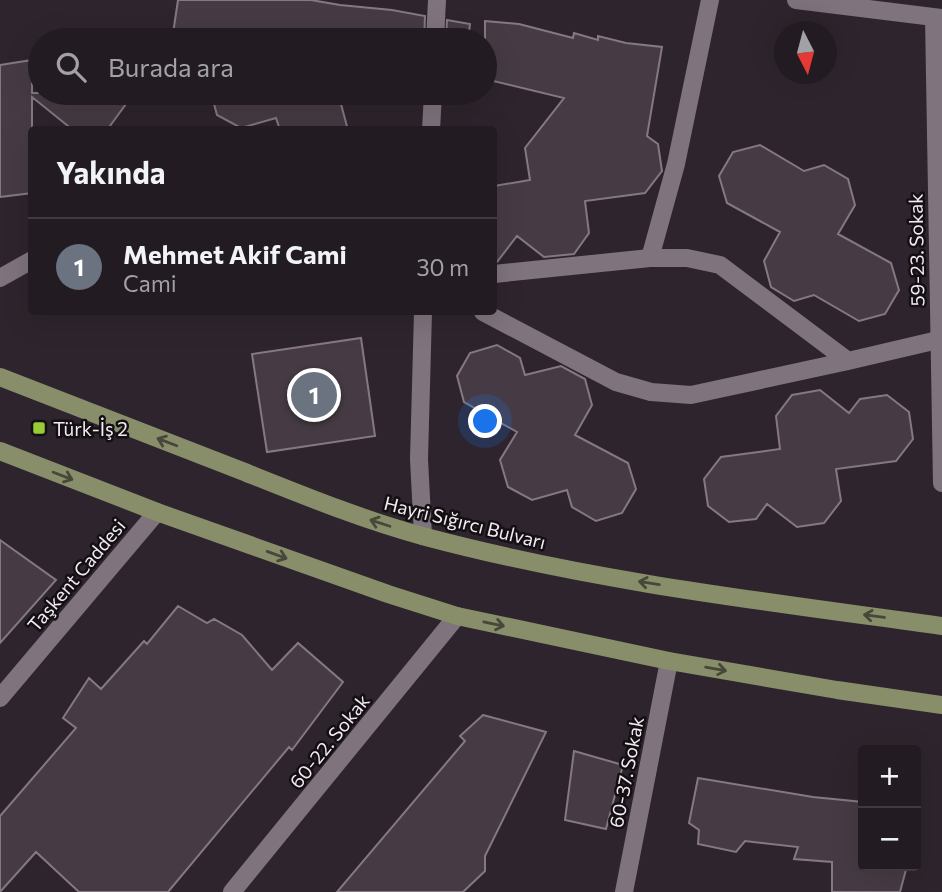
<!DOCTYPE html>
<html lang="tr">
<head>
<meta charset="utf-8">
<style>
	:root { --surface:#221b22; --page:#2a242a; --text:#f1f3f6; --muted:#a2a1a5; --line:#3f3940; --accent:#98cb37 }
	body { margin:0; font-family:Commissioner,sans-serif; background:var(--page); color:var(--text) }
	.controls { position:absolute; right:21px; bottom:21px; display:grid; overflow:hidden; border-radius:7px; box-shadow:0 7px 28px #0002 }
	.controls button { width:63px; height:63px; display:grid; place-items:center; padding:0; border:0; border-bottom:2px solid var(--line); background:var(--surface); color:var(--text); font:35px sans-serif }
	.compass { position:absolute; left:774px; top:21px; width:63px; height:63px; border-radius:50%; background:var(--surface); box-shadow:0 7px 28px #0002; rotate:174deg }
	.you { position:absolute; left:486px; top:422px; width:24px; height:24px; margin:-18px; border:5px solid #fff; border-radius:50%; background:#1a73e8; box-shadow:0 0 0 10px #1a73e833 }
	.badge { display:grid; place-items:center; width:46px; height:46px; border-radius:50%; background:var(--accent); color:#fff; font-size:23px; font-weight:700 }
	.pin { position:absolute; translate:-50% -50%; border:4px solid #fff; box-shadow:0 2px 7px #0006 }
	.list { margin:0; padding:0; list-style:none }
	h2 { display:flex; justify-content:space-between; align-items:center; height:91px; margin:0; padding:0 28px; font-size:30px }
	h2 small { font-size:23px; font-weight:400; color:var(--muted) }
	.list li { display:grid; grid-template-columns:46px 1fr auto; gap:21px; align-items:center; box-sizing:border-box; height:98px; padding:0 28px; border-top:2px solid var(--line) }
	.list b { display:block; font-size:26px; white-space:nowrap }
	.list p { margin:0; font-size:23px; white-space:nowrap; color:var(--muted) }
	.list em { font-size:23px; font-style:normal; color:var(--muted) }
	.icon { flex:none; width:38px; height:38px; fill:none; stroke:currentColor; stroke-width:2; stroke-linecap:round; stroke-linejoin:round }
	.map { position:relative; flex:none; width:942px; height:892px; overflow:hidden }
	.search { position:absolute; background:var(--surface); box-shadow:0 7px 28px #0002; left:28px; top:28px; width:469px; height:77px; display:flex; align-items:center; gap:18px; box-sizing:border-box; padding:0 24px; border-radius:38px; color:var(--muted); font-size:26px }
	.panel { position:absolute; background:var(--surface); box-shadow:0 7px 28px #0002; left:28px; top:126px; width:469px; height:189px; border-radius:7px }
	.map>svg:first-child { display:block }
	.building { fill:#463b44; stroke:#857883; stroke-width:2 }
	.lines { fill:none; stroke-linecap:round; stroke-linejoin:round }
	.lane { stroke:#7f737d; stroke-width:18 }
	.street { stroke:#7f737d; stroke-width:18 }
	.secondary { stroke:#878e69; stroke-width:18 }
	.oneway { stroke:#47483a }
	.poi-dot { fill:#98cb37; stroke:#130f13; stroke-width:2.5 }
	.labels { text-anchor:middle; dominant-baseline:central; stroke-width:5; stroke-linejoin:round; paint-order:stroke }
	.street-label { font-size:19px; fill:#f2ebf1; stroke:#130f13 }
	.poi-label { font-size:19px; fill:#f2ebf1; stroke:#130f13; text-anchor:start }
</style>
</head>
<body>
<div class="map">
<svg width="942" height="892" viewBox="0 0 942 892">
	<rect width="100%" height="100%" fill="#2e242d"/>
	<path class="building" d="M178 0H311L340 5 392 10 425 16 424 40H172Z
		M447 20 470 24 468 40H446Z
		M485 21 519 24 573 38 574 33 598 40V36L626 43 662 47 647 136 658 144 662 171 645 193 585 201 589 233 574 254 544 257 517 236 497 262 494 263V186L530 180 525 148 564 98 485 79Z
		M32 60V93H134L107 130H73L32 97V193L0 197V65Z
		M211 93H338L348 130H280L276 118 241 128 217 115Z
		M760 145 804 171 824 165 848 179 855 205 838 234 891 263 899 290 885 314 859 321 814 295 794 301 771 287 764 261 780 232 727 203 719 176 733 152Z
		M361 338 375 436 267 452 252 354Z
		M497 345 520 358 525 375 561 366 585 379 592 405 575 435 628 463 636 489 622 513 596 521 572 507 567 490 532 500 508 487 500 460 517 432 464 402 457 376 470 353Z
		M820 390 849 413 860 399 887 395 909 412 913 439 896 461 836 469 841 501 824 523 797 527 767 504 756 519 729 522 708 506 704 479 721 457 780 449 776 416 792 395Z
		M0 540 56 580 0 643Z
		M178 606 207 623 214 619 242 635 272 670 298 643 343 682 292 750 289 747 168 892H79L36 852 0 892V816L76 728 63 718 89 678 101 689 144 641 147 644Z
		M483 715 546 732 485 856V871L463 892H337L465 741 460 736Z
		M574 751 623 765 606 829 565 820Z
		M698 778 813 797 863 802V866H907L900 892H832V862L794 859 798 847 745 841 736 852 698 844 699 830 689 823Z"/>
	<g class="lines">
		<path class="lane" d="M650 258 676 164 710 0
			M494 274 650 258H687L720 265 848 361
			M0 278 32 260
			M483 312 616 382 651 392 691 395 848 361 942 339"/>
		<path class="street" d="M796 0 942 18
			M934 17 942 483
			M435 40 437 0
			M431 130 433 93
			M423 312 419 459 423 536
			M0 698 157 512
			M232 892 457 616
			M624 892 669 661"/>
		<path class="secondary" d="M0 377C81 408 161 440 242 471 302 495 363 520 426 537 595 582 769 602 942 626
			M0 451 157 512 388 594 457 616 669 661 837 690 942 705"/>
	</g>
	<defs><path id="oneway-shaft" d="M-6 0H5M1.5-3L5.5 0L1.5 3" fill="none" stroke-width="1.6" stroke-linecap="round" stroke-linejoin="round" transform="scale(1.75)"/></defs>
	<g class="oneway">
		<use href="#oneway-shaft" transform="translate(167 442) rotate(-159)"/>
		<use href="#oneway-shaft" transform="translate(63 476) rotate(21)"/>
		<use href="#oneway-shaft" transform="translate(380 523) rotate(-162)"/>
		<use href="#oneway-shaft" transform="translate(277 555) rotate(20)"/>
		<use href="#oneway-shaft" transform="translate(649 583) rotate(-171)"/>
		<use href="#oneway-shaft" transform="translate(874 616) rotate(-172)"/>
		<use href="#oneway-shaft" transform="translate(494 624) rotate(12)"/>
		<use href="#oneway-shaft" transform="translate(716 669) rotate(10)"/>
	</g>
	<rect class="poi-dot" x="32" y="421" width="14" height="14" rx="3.5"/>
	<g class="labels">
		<g class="street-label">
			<text transform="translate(916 250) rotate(-91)">59-23. Sokak</text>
			<text transform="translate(465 522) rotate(14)">Hayri Sığırcı Bulvarı</text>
			<text transform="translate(76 575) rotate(-50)">Taşkent Caddesi</text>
			<text transform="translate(329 741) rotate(-51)">60-22. Sokak</text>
			<text transform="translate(626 772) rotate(-79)">60-37. Sokak</text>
		</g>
		<g class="poi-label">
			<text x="53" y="428">Türk-İş 2</text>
		</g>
	</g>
</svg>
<div class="controls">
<button>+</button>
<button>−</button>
</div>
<svg class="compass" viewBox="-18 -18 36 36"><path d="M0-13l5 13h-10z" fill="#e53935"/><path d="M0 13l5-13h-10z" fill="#a2a1a5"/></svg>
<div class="you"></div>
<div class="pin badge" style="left:314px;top:395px;background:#6b7280">1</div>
<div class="search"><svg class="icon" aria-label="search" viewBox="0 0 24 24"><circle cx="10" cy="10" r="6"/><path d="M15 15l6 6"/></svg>Burada ara</div>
<section class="panel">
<h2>Yakında<small></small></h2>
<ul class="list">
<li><span class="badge" style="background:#6b7280">1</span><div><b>Mehmet Akif Cami</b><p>Cami</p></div><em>30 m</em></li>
</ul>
</section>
</div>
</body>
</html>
